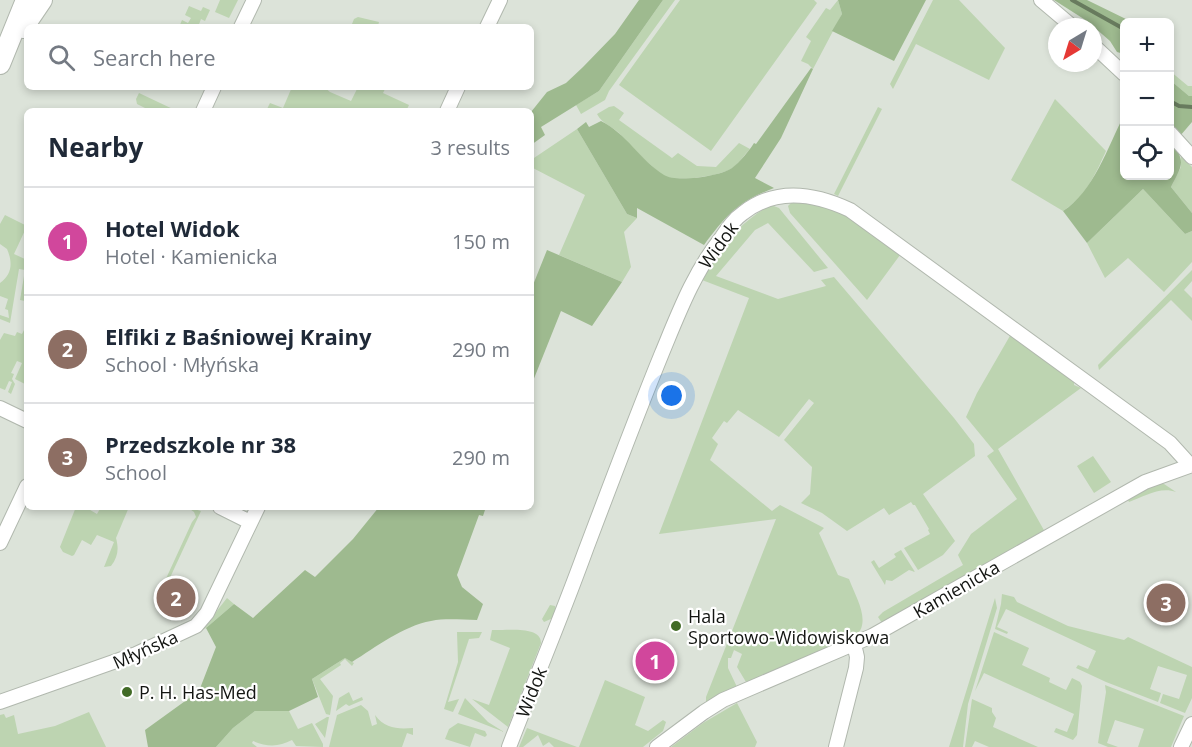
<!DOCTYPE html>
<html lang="en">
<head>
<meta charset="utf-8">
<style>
	:root { --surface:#fff; --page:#f6f6f7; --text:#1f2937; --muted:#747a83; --line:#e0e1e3; --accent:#1a73e8 }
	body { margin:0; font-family:"Open Sans",sans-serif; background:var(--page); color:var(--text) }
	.controls { position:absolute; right:18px; top:18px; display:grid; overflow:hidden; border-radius:9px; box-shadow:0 3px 9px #0003 }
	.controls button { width:54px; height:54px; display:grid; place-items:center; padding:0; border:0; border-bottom:2px solid var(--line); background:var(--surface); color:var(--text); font:30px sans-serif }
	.compass { position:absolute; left:1048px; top:18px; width:54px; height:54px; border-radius:50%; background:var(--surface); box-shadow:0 3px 9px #0003; rotate:218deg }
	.you { position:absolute; left:672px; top:396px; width:21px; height:21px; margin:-15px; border:4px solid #fff; border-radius:50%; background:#1a73e8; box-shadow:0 0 0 9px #1a73e833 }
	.badge { display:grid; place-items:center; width:39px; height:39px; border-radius:50%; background:var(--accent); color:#fff; font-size:20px; font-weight:700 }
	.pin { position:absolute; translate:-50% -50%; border:3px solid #fff; box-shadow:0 2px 6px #0006 }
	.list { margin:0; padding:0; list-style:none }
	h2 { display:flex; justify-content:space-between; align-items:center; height:78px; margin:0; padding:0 24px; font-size:26px }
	h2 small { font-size:20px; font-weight:400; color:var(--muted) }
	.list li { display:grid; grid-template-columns:39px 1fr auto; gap:18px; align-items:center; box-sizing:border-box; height:108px; padding:0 24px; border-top:2px solid var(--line) }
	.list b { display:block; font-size:22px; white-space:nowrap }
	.list p { margin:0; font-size:20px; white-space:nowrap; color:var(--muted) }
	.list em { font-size:20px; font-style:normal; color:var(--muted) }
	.icon { flex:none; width:33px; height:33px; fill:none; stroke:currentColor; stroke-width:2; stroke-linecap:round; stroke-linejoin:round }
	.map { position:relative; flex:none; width:1192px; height:747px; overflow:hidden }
	.search { position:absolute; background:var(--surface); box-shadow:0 3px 9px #0003; left:24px; top:24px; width:510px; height:66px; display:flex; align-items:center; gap:15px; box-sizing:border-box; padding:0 21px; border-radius:9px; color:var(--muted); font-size:22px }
	.panel { position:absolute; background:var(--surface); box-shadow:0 3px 9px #0003; left:24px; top:108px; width:510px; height:402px; border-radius:9px }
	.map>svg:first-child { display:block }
	.green { fill:#bdd4b1 }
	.forest { fill:#9eba8f }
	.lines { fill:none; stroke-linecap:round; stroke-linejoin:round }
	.stream { stroke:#687b5e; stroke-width:4 }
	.minor-casing { stroke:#b1b8ae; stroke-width:16 }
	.secondary-casing { stroke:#b1b8ae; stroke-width:22 }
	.minor { stroke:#fff; stroke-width:14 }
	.secondary { stroke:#fff; stroke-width:20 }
	.poi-dot { fill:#426b27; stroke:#fff; stroke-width:2 }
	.labels { text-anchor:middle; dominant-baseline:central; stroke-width:4.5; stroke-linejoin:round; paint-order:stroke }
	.street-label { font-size:18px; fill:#131512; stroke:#fff }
	.poi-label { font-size:18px; fill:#131512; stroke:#fff; text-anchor:start }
</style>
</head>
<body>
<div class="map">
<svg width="1192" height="747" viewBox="0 0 1192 747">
	<rect width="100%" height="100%" fill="#dce3d9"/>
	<path class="green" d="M220 0H238L229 18 215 12Z
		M663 0H675L609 91 605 100 581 114 576 105 599 91Z
		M680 0H814L817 3 711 151 619 85Z
		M838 0 842 14 813 69 808 64 801 61 811 41 806 37 826 8 830 10Z
		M933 0H959L1005 48 989 80 916 44 893 89 890 84Z
		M189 6 201 11 203 7 210 10 205 21 201 19 198 27H179L182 20 188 23 191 18 185 15Z
		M358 17 379 22 378 26 381 27H358L352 24 354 19Z
		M1170 71 1188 86H1192V96H1189L1170 80Z
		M292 87H324L330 92 351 101 358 87H386L383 93 409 105 406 111H266L270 103 283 108Z
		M139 93 177 111H151L137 104 136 99Z
		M1055 99 1106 151C1095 175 1086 196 1063 211L1011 180Z
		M614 106 624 113 619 120 672 158 678 153 697 166 716 167 739 143 750 149C744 155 738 165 731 169 718 176 679 182 666 177 657 173 629 144 621 135 614 127 602 124 597 114L609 107Z
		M878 107 882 109 838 196 834 194Z
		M577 129 627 214 637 218 624 232 631 267 622 282 559 255 585 195 531 167V160Z
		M1181 156 1192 167V213L1171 187 1181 167Z
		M1143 189 1185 234 1192 231V262L1164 292 1128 258 1105 278 1087 243Z
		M792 202 828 205 856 219 900 255 867 300 790 213 788 206Z
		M771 205 779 208 828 268 814 272 768 223 755 230 716 276 778 299 826 286 821 280 834 277 954 418 974 444 975 456 923 494 955 541 943 555 918 570 904 548 930 534 928 530 929 529 915 505H913L911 502 889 515 884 508 847 531 822 513 801 503 810 494 812 467 784 440 814 403 809 399 779 437 738 410 727 423 724 421 712 438 718 444 710 460 772 511 780 505 824 528 819 533 838 575 849 579C856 598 874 625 852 639L746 682 737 667 742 654 734 650 731 658H728V668L737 687 706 703V697L776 519 659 534 749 298 702 280C716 250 741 221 771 205Z
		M5 215 27 226 14 254 27 260 24 266 27 267V306H25V301L20 300 25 270 19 269 10 323 0 319V315L9 318 8 310 5 309 8 299 0 296V283C12 274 13 263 7 249L0 244V224Z
		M1192 270V281L1184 290 1192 298V321L1171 300 1099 370 1098 365Z
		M25 328 27 329V385L15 379 22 363 17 361 11 373 14 374 12 379 15 384 11 394 8 392 12 382 9 381 5 390 0 388V340L4 333 15 336 17 332 22 334Z
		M1011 334 1074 380V385L1081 388 998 449 1045 532 882 623 878 617 883 612 963 565 958 555 971 534 1017 499 987 456 994 451 966 417 977 393Z
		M1093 456 1111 482 1094 493 1077 466Z
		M1157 483 1164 484 1176 492C1160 486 1143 497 1129 502L1127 498Z
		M76 507H85L97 514 101 507H129L116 538C119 549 118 557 111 566L104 567 114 542 97 535 91 545 82 540 74 555 72 556 63 552 60 547Z
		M187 507 201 511 161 597 158 596 192 522 196 517 194 512Z
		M901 550 915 572 909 570 892 581 886 580 885 585 871 562 874 560 879 568 896 557 894 554Z
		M177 584 189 590 184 601 171 595Z
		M1002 594 1014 597 1017 602 1068 626 1124 640 1128 637 1192 667V698L1185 713 1160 703 1163 694 1179 699 1187 675 1158 666 1150 689 1161 693 1158 702 1106 682 1076 668 1078 665 1088 669 1096 651 1006 609 997 627 1008 632 1007 634 995 629 1001 604Z
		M227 598 234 604 206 628 167 647V645L205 626Z
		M995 598 997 608 968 704 963 747H949Z
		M550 605 555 606 556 610 553 618 544 622 542 619Z
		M492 630C505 631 541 625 541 643L508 727 472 699 489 705 510 648 490 640Z
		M457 632H482L479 638 469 639 448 702 459 699 453 712 444 709 458 662Z
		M994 632 1029 648 1022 665 1050 678 1049 682 1066 690 1072 678 1080 682 1082 686 1077 735 1073 740 1054 732 1056 728 1067 732 1074 714 984 673 975 691Z
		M345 658 354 663 352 666 345 659 340 663 341 665 320 679 333 696 330 715 326 714 312 679Z
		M605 680 645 697 635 725 648 731 663 720 666 722 663 731 643 747H579Z
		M1105 685 1184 716 1171 747H1138L1144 729 1115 720 1107 743 1118 747H1108L1098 743 1106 692Z
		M349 692 353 701 362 697 363 700 349 706 346 704 336 711 339 698Z
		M465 698 488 722 504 732 458 714Z
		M972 699 992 708V712L996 718 993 727 1038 747H989L975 741 972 747H965Z
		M737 703 757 742 755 747H671L703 723Z
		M361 705 368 711 372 726 377 724 375 715C385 729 398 729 413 728V735L407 733 402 747H329L337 715Z
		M255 711H289L298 729 312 723 323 744V747L296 746 292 740C279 747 267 747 253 741L252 743 257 747H216L233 728Z
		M89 712 106 747H0V715L4 714 6 718 14 715 18 734 55 726Z
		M327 717H329L325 738 315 724Z
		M458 723 485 731 487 735 485 737 475 733 470 747 445 739 449 729Z
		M527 728 577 747H554L549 742 543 746 538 735 523 747H519Z"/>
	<path class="forest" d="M639 0H663L599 91 541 127 545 135 531 145V112L547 92 566 83 583 67 615 34Z
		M838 0H926L894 61 832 31 842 14Z
		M1054 0H1087L1132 22H1124V54L1117 52 1110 41 1087 21Z
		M811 68 813 69 781 138 755 178 774 188C739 201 726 215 704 245L637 208V218L627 214 577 129 586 122 589 127 601 121C626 133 640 160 664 175 676 183 721 176 732 168 740 162 749 151 754 143L756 144Z
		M1170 80 1189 96H1192V122L1180 136 1170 122Z
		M1124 115V176H1170V139C1185 162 1184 162 1171 187L1192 213V231L1185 234 1143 189 1087 243 1063 211C1093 192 1108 147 1124 115Z
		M547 250 622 282 592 326 561 311 531 386V290Z
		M379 507H486L483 516 479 515 457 575 462 587 483 604 477 620C462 620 446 618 431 621 403 626 376 647 352 662L345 658 312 679 318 697 289 711H255L233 728 216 747H148L145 730 199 691 216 647 206 628 234 604 253 618 305 570 315 577 353 539Z"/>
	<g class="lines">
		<path class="stream" d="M1072 0 1124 29
			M1170 101 1179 106 1192 107"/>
		<defs>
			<path id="minor" d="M1041 0 1073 27
				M241 27 254 0
				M487 27 500 0
				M1093 45 1124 74
				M203 111 214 87
				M447 111 458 87
				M1170 133 1192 157
				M0 408 27 421
				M220 507 250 522
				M0 543 27 486
				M0 702 136 654 196 626 207 613 258 507
				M509 747C534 682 561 618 585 552 610 486 635 419 662 353 679 312 694 272 722 237 728 228 734 219 743 213 776 187 814 193 850 210L1170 443 1190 465
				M657 747 704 712 723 700 872 636 1145 482 1192 465
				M836 747 856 668 857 657 854 644
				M1181 747 1192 724"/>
			<path id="secondary" d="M23 28 42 0
				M0 64 26 0"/>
		</defs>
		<use href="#minor" class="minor-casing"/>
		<use href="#secondary" class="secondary-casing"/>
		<use href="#minor" class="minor"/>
		<use href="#secondary" class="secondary"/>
	</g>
	<g class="poi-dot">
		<circle cx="676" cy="626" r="6"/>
		<circle cx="127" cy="692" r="6"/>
	</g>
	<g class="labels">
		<g class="street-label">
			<text transform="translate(718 245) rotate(-54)">Widok</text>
			<text transform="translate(956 589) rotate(-30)">Kamienicka</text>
			<text transform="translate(145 649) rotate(-24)">Młyńska</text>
			<text transform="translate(531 692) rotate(-68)">Widok</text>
		</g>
		<g class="poi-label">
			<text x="688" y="616">Hala<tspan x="688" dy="21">Sportowo-Widowiskowa</tspan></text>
			<text x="139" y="692">P. H. Has-Med</text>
		</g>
	</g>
</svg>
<div class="controls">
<button>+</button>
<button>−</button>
<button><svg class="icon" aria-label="locate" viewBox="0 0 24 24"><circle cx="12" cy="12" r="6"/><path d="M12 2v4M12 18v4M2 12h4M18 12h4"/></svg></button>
</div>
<svg class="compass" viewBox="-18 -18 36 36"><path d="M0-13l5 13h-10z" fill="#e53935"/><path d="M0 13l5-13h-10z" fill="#747a83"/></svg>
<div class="you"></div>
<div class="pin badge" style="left:655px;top:661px;background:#d1479c">1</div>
<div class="pin badge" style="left:176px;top:598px;background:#8d6e63">2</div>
<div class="pin badge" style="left:1166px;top:603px;background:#8d6e63">3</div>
<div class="search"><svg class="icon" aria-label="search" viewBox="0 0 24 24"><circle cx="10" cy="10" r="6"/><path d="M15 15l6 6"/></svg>Search here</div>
<section class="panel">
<h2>Nearby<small>3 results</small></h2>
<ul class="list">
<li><span class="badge" style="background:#d1479c">1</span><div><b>Hotel Widok</b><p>Hotel · Kamienicka</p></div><em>150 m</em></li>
<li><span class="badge" style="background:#8d6e63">2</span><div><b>Elfiki z Baśniowej Krainy</b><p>School · Młyńska</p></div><em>290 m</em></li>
<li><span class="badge" style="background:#8d6e63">3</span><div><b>Przedszkole nr 38</b><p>School</p></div><em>290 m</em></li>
</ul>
</section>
</div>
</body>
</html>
